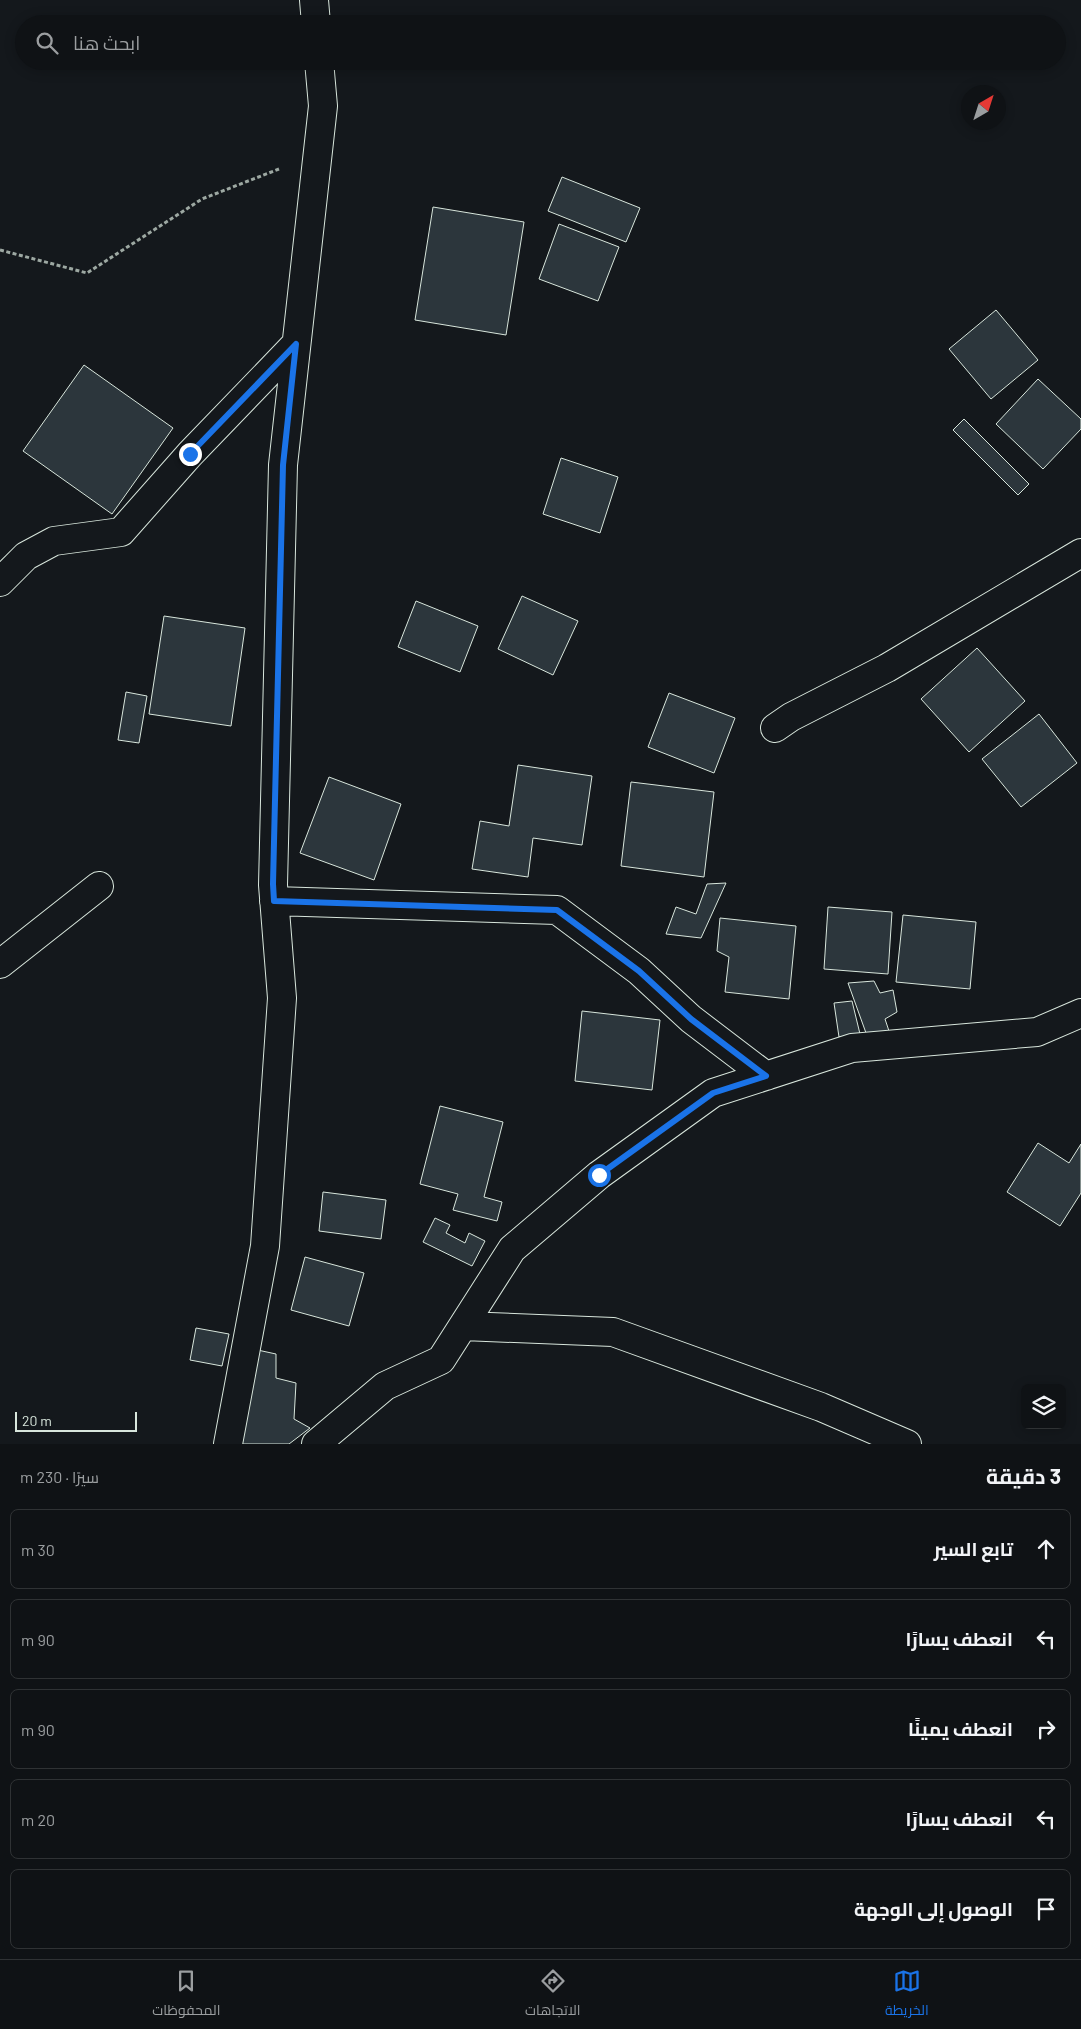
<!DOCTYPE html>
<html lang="ar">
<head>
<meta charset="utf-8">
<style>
	:root { --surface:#0f1215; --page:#181b1e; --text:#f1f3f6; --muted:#9b9ea0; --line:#2f3234; --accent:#1a73e8 }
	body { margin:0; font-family:Barlow,Cairo,sans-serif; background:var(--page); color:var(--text); direction:rtl }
	.controls { position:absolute; right:15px; bottom:15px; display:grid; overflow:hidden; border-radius:8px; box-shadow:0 2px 12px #0003 }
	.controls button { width:45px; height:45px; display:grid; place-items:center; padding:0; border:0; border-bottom:1px solid var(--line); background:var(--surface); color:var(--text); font:25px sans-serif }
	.compass { position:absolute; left:961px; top:85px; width:45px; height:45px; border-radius:50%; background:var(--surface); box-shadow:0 2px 12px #0003; rotate:39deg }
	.scale { position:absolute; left:15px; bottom:12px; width:122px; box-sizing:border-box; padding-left:5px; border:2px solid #d8e6dc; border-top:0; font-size:14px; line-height:18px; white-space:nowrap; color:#d8e6dc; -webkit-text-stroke:4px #14181c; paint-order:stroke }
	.stop { position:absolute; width:15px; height:15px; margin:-11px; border:4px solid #1a73e8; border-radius:50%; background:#fff }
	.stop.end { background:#1a73e8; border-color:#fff; box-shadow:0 1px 5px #0008 }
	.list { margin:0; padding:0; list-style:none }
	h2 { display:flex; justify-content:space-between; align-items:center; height:65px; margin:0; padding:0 20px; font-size:21px }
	h2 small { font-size:16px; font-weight:400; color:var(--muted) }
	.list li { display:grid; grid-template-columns:32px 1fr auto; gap:15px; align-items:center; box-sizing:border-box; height:80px; margin:0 10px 10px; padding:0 10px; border:1px solid var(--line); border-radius:8px }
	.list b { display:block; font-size:19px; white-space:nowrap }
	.list em { font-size:16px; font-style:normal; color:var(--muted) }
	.icon { flex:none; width:28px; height:28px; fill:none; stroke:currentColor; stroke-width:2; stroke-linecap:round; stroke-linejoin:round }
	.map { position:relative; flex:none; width:1081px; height:1444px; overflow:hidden; direction:ltr }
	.search { position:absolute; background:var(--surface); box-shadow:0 2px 12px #0003; left:15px; right:15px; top:15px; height:55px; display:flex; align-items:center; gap:12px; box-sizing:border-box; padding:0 18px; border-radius:28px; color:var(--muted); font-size:19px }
	.sheet { height:515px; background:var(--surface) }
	nav { display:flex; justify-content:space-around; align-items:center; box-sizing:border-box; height:70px; border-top:1px solid var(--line); background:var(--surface); font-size:14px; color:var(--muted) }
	nav a { display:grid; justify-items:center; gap:2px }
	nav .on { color:var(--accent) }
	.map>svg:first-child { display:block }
	.building { fill:#2c363c; stroke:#d8e6dc }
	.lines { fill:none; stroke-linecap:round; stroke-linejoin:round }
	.street-casing { stroke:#d8e6dc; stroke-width:30 }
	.path { stroke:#9da8a2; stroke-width:3; stroke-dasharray:4 2.5; stroke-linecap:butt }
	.street { stroke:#14181c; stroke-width:28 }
	.route { stroke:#1a73e8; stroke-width:6 }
</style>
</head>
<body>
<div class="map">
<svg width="1081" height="1444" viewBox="0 0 1081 1444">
	<rect width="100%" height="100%" fill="#14181c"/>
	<path class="building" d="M562 177 640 208 626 242 548 211Z
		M433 207 524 222 506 335 415 320Z
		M559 224 619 247 598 301 539 279Z
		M996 310 1038 360 991 399 949 349Z
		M84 365 173 428 112 514 23 451Z
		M1038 379 1081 419V429L1043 469 996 424Z
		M964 419 1029 484 1018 495 953 430Z
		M561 458 618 477 600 533 543 514Z
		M522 596 578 621 553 675 498 649Z
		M416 601 478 626 460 672 398 647Z
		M164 616 245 628 231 726 149 714Z
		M977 648 1025 701 969 752 921 699Z
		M126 692 147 696 139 743 118 740Z
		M669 693 735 718 714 773 648 747Z
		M1039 714 1077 763 1021 807 982 759Z
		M518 765 592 776 582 845 533 838 528 877 472 869 480 821 509 826Z
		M329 777 401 804 374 880 300 853Z
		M631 782 714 792 704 877 621 866Z
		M726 883 701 938 666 934 676 907 696 914 707 884Z
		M828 907 892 912 888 974 824 969Z
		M903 915 976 922 970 989 896 982Z
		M720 918 796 926 789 999 725 992 729 957 717 951Z
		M874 981 880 993 893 990 897 1012 885 1019 889 1031 866 1033 848 983Z
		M852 1001 860 1034 839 1037 834 1003Z
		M582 1011 660 1020 652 1090 575 1081Z
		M440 1106 503 1122 484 1197 502 1202 497 1221 453 1210 458 1194 420 1184Z
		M1038 1143 1069 1163 1081 1144V1193L1060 1226 1007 1192Z
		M323 1192 386 1200 381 1239 319 1231Z
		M435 1218 450 1225 446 1233 465 1243 469 1233 485 1241 472 1266 423 1242Z
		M305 1257 364 1273 349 1326 291 1310Z
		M196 1328 229 1334 222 1366 190 1360Z
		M253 1349 276 1354V1378L296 1383 294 1419 310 1428 289 1444H240Z"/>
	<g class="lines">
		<defs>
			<path id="street" d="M314 0 316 24
				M0 582 26 556 54 541 121 532 190 454 296 344
				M775 728 791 717 887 668 1081 553
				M274 901 557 910 639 971 691 1019 766 1076
				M0 964 99 886
				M463 1326 613 1332 821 1407 907 1444
				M228 1444 265 1246 282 998 273 885 283 465 323 106 319 61
				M316 1444 385 1386 441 1360 512 1249 599 1175 713 1093 852 1048 1037 1032 1081 1013"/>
		</defs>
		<use href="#street" class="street-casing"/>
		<path class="path" d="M0 250 87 273 202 199 279 169"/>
		<use href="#street" class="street"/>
	</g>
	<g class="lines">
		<path class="route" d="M190 454 296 344 283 465 273 884 274 901 557 910 639 971 691 1019 766 1076 713 1093 599 1175"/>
	</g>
</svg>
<div class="controls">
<button><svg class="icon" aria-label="layers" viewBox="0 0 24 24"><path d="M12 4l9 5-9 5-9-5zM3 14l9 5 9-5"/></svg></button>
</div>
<svg class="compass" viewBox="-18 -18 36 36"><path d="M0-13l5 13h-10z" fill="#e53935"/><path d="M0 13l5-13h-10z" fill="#9b9ea0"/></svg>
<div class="scale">20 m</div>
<div class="stop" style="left:599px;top:1175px"></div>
<div class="stop end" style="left:190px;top:454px"></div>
<div class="search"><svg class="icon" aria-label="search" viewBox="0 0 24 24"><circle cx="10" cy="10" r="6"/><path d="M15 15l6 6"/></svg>ابحث هنا</div>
</div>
<section class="sheet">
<h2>3 دقيقة<small>سيرًا · 230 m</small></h2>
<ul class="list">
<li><svg class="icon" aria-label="ahead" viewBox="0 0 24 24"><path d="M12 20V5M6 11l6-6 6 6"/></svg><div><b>تابع السير</b></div><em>30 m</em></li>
<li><svg class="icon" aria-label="left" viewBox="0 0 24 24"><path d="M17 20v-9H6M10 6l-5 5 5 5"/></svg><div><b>انعطف يسارًا</b></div><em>90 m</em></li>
<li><svg class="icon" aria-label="right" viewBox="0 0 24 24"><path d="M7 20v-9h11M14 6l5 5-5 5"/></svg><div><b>انعطف يمينًا</b></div><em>90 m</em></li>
<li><svg class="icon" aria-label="left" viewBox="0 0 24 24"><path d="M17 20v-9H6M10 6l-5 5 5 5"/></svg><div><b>انعطف يسارًا</b></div><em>20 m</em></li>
<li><svg class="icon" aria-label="arrive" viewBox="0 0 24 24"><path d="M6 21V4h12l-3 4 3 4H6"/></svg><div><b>الوصول إلى الوجهة</b></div></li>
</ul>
</section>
<nav>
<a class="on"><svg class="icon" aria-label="map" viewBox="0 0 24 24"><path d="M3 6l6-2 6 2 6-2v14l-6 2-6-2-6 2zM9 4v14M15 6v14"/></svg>الخريطة</a>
<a><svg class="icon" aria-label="directions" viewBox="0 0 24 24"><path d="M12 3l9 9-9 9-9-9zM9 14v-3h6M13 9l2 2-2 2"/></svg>الاتجاهات</a>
<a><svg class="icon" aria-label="saved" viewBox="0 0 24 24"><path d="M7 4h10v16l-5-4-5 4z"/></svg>المحفوظات</a>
</nav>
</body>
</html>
